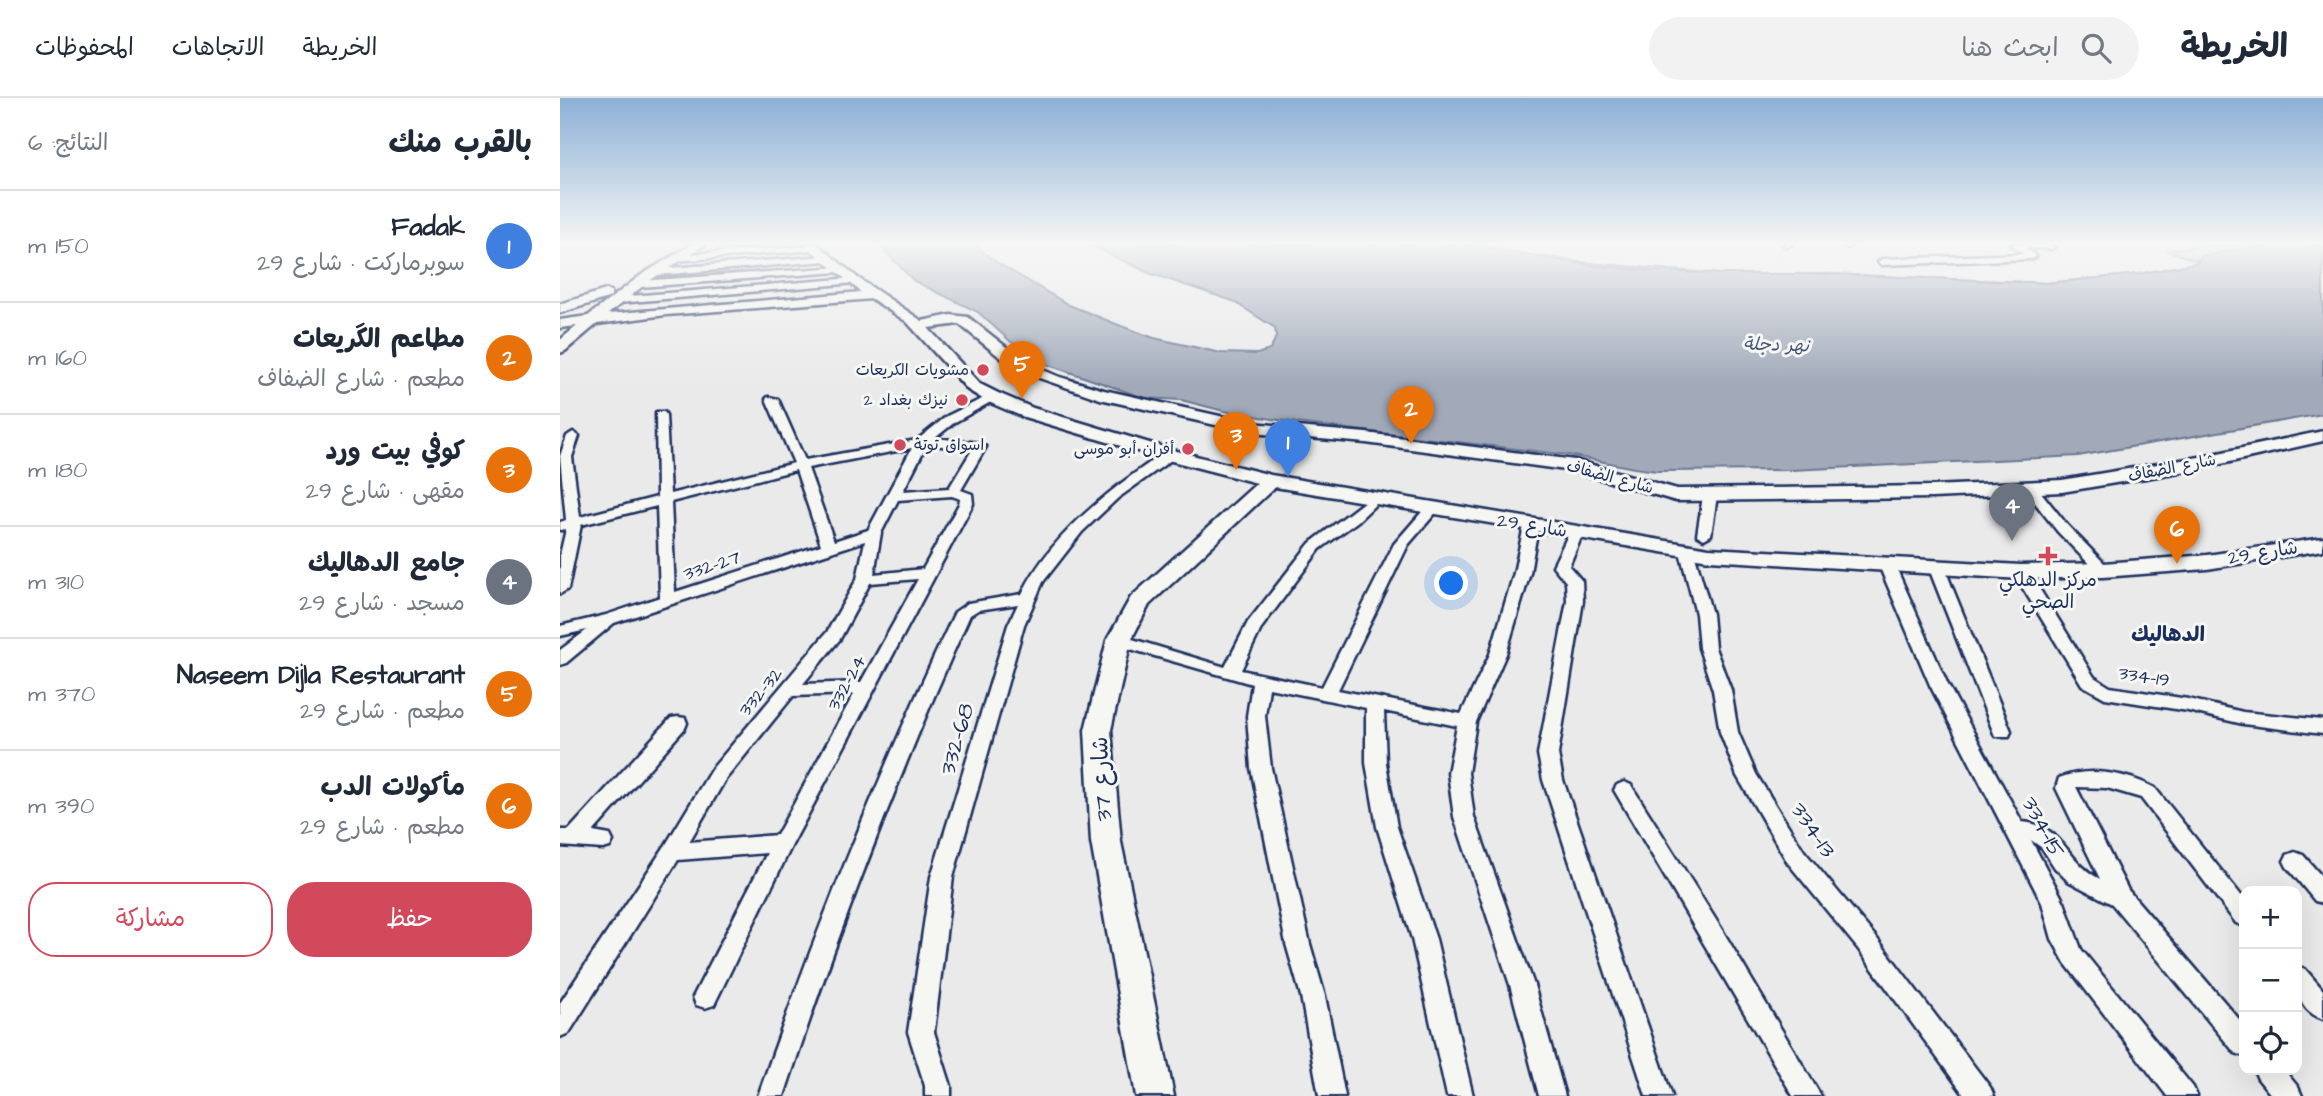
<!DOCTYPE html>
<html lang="ar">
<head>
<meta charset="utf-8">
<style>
	:root { --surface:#fff; --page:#f2f2f3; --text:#1f2937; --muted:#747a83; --line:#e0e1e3; --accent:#d1495b }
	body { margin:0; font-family:"Architects Daughter","Playpen Sans Arabic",sans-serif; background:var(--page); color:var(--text); direction:rtl }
	.controls { position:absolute; right:21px; bottom:21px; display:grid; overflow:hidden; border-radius:14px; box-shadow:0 7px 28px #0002 }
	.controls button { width:63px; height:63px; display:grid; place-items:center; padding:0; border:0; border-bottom:2px solid var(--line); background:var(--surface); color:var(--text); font:35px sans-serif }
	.you { position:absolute; left:892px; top:486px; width:24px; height:24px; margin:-18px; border:5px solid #fff; border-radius:50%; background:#1a73e8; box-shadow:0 0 0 10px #1a73e833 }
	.badge { display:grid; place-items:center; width:46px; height:46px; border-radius:50%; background:var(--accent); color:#fff; font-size:23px; font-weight:700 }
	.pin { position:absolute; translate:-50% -58px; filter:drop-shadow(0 2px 4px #0008) }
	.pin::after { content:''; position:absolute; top:37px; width:24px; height:21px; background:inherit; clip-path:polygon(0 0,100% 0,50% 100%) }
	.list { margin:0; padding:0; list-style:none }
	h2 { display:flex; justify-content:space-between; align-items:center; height:91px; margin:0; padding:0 28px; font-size:30px }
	h2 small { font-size:23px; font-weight:400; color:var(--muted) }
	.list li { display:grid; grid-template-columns:46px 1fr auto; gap:21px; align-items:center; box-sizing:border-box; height:112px; padding:0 28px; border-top:2px solid var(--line) }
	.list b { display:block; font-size:26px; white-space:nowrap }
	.list p { margin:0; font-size:23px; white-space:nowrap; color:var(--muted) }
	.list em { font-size:23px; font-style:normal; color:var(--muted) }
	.actions { display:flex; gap:14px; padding:21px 28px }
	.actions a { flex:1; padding:16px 0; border:2px solid var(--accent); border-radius:28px; text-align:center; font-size:24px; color:var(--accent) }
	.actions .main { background:var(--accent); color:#fff }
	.icon { flex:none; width:38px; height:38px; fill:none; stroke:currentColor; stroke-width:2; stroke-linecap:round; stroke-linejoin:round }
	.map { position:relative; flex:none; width:1763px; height:998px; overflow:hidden; direction:ltr }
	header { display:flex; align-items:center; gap:42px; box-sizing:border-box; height:98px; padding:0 35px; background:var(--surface); border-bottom:2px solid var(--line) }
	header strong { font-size:33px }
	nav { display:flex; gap:38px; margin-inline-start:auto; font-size:24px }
	.search { width:490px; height:63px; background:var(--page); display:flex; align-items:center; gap:18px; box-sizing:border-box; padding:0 24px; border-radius:38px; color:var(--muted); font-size:26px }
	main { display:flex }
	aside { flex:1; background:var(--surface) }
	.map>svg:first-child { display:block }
	.green { fill:#caced5; stroke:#727e9a; stroke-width:2 }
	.water { fill:#a2aaba; stroke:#6c7995; stroke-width:2 }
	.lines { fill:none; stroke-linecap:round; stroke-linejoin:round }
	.street-casing { stroke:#1b2f5e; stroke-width:5 }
	.secondary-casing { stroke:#1b2f5e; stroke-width:5 }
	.street { fill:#f6f6f2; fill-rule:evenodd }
	.secondary { fill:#f6f6f2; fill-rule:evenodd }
	.poi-dot { fill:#d1495b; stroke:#f6f6f2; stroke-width:2.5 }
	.labels { text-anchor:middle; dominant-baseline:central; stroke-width:6; stroke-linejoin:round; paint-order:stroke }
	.far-poi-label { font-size:16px; fill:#1b2f5e; stroke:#f6f6f2; text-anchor:end }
	.far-street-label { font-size:16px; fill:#1b2f5e; stroke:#f6f6f2 }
	.far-water-label { font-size:18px; font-style:italic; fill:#44547a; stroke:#f6f6f2 }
	.street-label { font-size:19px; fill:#1b2f5e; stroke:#f6f6f2 }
	.poi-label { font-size:19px; fill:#1b2f5e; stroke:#f6f6f2 }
	.neighbourhood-label { font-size:21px; font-weight:bold; fill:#1b2f5e; stroke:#f6f6f2 }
	.near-street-label { font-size:23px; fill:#1b2f5e; stroke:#f6f6f2 }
</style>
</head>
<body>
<header>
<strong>الخريطة</strong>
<div class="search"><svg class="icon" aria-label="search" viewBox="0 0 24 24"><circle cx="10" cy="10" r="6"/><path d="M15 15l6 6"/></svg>ابحث هنا</div>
<nav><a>الخريطة</a><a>الاتجاهات</a><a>المحفوظات</a></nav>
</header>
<main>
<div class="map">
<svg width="1763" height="998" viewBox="0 0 1763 998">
	<rect width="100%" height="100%" fill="#e9eae9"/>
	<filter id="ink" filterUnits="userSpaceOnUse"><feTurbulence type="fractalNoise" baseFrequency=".0143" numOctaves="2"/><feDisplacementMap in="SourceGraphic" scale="14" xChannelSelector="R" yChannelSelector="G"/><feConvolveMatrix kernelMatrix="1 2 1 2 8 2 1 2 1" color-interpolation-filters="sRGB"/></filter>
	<g filter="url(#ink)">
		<path class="green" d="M857 146H912L970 157 1030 165 1161 176H1269L1487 185 1579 176 1635 165 1639 163 1606 152 1656 146 1763 148 1509 188 1174 181 1048 170 999 163H980Z"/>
		<path class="water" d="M318 146H414L436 164 509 207 561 228 594 240 661 255 697 256 710 252 716 239 715 230 673 203 589 175 528 146H898L1030 167 1094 173 1161 176H1269L1487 185 1579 176 1635 165 1639 163 1640 159C1679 149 1723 146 1763 146V316L1518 358 1232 372 1097 373 1074 370 1009 357 737 325 664 313 621 302 585 300 477 263 450 243 418 214 354 183Z"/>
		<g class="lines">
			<defs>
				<path id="street" d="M1222 146H1230L1231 147 1227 149Z
					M1283 146H1291L1292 148 1288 150Z
					M1451 146H1481L1495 149 1491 151 1465 149 1476 158 1472 161 1322 167 1318 164 1322 161 1463 156Z
					M257 148V152H254L115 163 111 160 115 157Z
					M268 158V162L265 163 97 177 93 174 97 171Z
					M281 169V173L278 174 80 189 75 186 80 183Z
					M293 180 298 183 296 185 58 205 53 202 58 199Z
					M432 296 436 297V301L395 324 375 340 420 345 426 349 401 392 412 396 413 406 232 747 154 907 145 910 136 907 133 899 207 755 118 762 9 935 0 939V905L105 748 151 672 267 534 297 481 305 443 54 525 6 565 0 567V552L27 532 0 538V528L46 517 100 499 97 408 21 427 8 491 0 496V457L6 431 0 432V424L6 422 0 358 7 338 13 334 19 338 12 359 20 419 97 399 96 314H104L106 317 110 396 234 365 206 301 208 299 218 301 245 362 357 342 387 318ZM367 346 412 352 389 390 343 393ZM352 350 308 432 274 443 248 370ZM236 372 261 447 115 494 111 404ZM392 398 400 401 399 406 363 471 314 476 321 435 338 402ZM358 481 301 584 243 586 280 541 310 485ZM294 596 217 737 129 744 165 682 233 598Z
					M610 353 616 357 614 360 558 400 522 434 483 484 464 527 393 779 374 934 391 988V998H365V988L348 934 371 779 448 527 458 506 418 512 410 517C339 674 278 834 224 998H198C255 833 320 672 395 514L408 505 462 496C486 445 537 402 582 370 591 364 600 356 610 353Z
					M1471 387 1476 388 1508 428 1548 469 1551 472 1548 475H1538L1498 434 1464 391Z
					M1150 394 1157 398 1151 437 1144 441 1137 437 1143 398Z
					M813 397 818 398 820 401 818 404 798 423 760 451 702 529 681 572 762 589 834 446 867 408 872 407 879 411 848 447 778 592 901 616 930 556 954 475 964 428 966 425H976L978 428 970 475 946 556 916 624 908 675 914 719 974 887 1005 998H979L950 887 894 719 888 675 897 628 824 613 826 665 837 729 876 841 913 998H887L852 841 817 729 806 665V610L709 590 705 618 711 670 750 846 765 898 785 998H759L741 898 726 846 691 670 687 618 692 586 553 546 551 542 559 537 665 569 688 524 750 445Z
					M1016 431 1023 435 1009 468 1022 483 1023 503 998 656 1003 682 1112 998H1086L983 682 978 656 1007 503 1006 484 993 468 1009 435Z
					M1127 450 1134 454 1152 516 1155 550 1171 592 1178 634 1196 676 1244 753 1315 838 1430 989 1434 998H1405L1299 852 1228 765 1177 678 1160 634 1153 592 1139 550 1136 516 1120 454Z
					M1326 460 1334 465 1388 587 1462 724C1504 727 1505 763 1540 781L1496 690 1499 680C1529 668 1567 675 1595 690L1684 801V828L1676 825 1581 700 1547 690 1516 689 1568 792 1684 927V958L1675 955 1552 806 1508 783 1495 770 1482 750 1471 742 1504 804 1521 851 1633 989 1637 998H1607L1505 865 1492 841 1482 805 1370 587 1318 465Z
					M1376 463 1384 468 1392 489 1451 633 1449 638H1435L1368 468Z
					M1461 469 1469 474 1534 579 1550 589 1628 601 1683 614 1763 622V636L1683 626 1628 613 1545 600 1522 587 1453 474Z
					M118 619 125 620 127 625 125 630 33 734 50 737 53 743 50 749 43 751 0 748V732H9L111 620Z
					M1064 684 1071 687 1161 830 1261 998H1233L1054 692 1057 687Z
					M1735 754 1743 757 1763 780V805L1755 803 1727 769 1724 763 1727 757Z
					M1737 868 1745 871 1763 892V921C1738 912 1736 891 1737 868Z
					M1694 972H1724L1738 989 1742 998H1712L1698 981Z"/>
				<path id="secondary" d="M132 146H146L89 183 48 216 301 194 244 146H257L298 180 362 223 391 217 408 219 468 266 500 279 544 292 691 325 806 335 1015 362 1117 391 1372 388 1502 382 1639 359 1763 333V343L1639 371 1502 394 1372 400 1116 403 1013 373 806 345 691 335 540 301 456 272 399 226 368 230 420 286 438 295 473 310 616 353 711 377 1149 450 1461 467 1543 465 1647 457 1763 440V452L1647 471 1543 479 1461 481 1149 462 715 389 589 507 571 542 551 632 561 744 614 998H576L531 744 525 632 547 542 571 499 697 385 604 361 461 318 426 303 408 292 347 224 312 201 106 217 37 226 5 253 0 255V242L17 228 0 230V222L28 218 80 178Z
					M46 192 51 193V199L0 215V206Z"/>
			</defs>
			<use href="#street" class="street-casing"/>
			<use href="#secondary" class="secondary-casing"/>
			<use href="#street" class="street"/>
			<use href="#secondary" class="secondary"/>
		</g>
	</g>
	<linearGradient id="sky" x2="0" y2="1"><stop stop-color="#8cb0d6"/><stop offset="0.51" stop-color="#f5f6f5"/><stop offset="1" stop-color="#f5f6f5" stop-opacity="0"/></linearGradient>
	<rect width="1763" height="285" fill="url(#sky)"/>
	<g class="poi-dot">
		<circle cx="423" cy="272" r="7"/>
		<circle cx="402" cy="302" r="7"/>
		<circle cx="340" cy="347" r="7"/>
		<circle cx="628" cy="351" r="7"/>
		<path d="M1484.5 447.5h7v7h7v7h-7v7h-7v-7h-7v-7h7z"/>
	</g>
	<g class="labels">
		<g class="far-poi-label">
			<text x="409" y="272">مشويات الكريعات</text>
			<text x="388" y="302">نيزك بغداد 2</text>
			<text x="354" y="347" text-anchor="start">اسواق توتة</text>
			<text x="614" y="351">أفران أبو موسى</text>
		</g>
		<g class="far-street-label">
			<text transform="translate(1612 370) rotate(-11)">شارع الضفاف</text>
			<text transform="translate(1050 379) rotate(15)">شارع الضفاف</text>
		</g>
		<g class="far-water-label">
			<text transform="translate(1216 247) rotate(2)">نهر دجلة</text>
		</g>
		<g class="street-label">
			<text transform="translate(972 428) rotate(9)">شارع 29</text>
			<text transform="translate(1703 455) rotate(-9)">شارع 29</text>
			<text transform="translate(152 468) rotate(-18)">332-27</text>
			<text transform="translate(1584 579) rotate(9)">334-19</text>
			<text transform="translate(287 585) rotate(-61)">332-24</text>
			<text transform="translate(201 594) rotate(-50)">332-32</text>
		</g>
		<g class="poi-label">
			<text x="1488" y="482">مركز الدهلكي<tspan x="1488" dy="22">الصحي</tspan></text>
		</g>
		<g class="neighbourhood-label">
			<text x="1608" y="536">الدهاليك</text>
		</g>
		<g class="near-street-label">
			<text transform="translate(397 641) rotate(-74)">332-68</text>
			<text transform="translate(542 681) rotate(-93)">شارع 37</text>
			<text transform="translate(1483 729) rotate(62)">334-15</text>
			<text transform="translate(1253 732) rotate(56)">334-13</text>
		</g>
	</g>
</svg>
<div class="controls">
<button>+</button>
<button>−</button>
<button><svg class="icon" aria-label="locate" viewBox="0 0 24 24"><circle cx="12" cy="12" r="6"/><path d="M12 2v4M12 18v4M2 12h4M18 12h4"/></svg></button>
</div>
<div class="you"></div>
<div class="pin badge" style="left:728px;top:379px;background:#3f7fe0">1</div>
<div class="pin badge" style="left:851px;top:346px;background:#e8710a">2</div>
<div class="pin badge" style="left:676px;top:372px;background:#e8710a">3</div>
<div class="pin badge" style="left:1452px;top:443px;background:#6b7280">4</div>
<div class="pin badge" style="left:462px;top:301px;background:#e8710a">5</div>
<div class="pin badge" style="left:1617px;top:466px;background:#e8710a">6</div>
</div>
<aside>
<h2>بالقرب منك<small>النتائج: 6</small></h2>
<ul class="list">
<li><span class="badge" style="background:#3f7fe0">1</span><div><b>Fadak</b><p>سوبرماركت · شارع 29</p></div><em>150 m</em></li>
<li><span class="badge" style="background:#e8710a">2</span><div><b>مطاعم الگريعات</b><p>مطعم · شارع الضفاف</p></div><em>160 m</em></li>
<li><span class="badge" style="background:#e8710a">3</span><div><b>كوفي بيت ورد</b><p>مقهى · شارع 29</p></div><em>180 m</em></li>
<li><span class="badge" style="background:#6b7280">4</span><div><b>جامع الدهاليك</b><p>مسجد · شارع 29</p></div><em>310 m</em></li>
<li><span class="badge" style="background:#e8710a">5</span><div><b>Naseem Dijla Restaurant</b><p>مطعم · شارع 29</p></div><em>370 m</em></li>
<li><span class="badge" style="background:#e8710a">6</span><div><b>مأكولات الدب</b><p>مطعم · شارع 29</p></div><em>390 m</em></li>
</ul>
<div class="actions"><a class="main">حفظ</a><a>مشاركة</a></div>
</aside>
</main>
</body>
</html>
